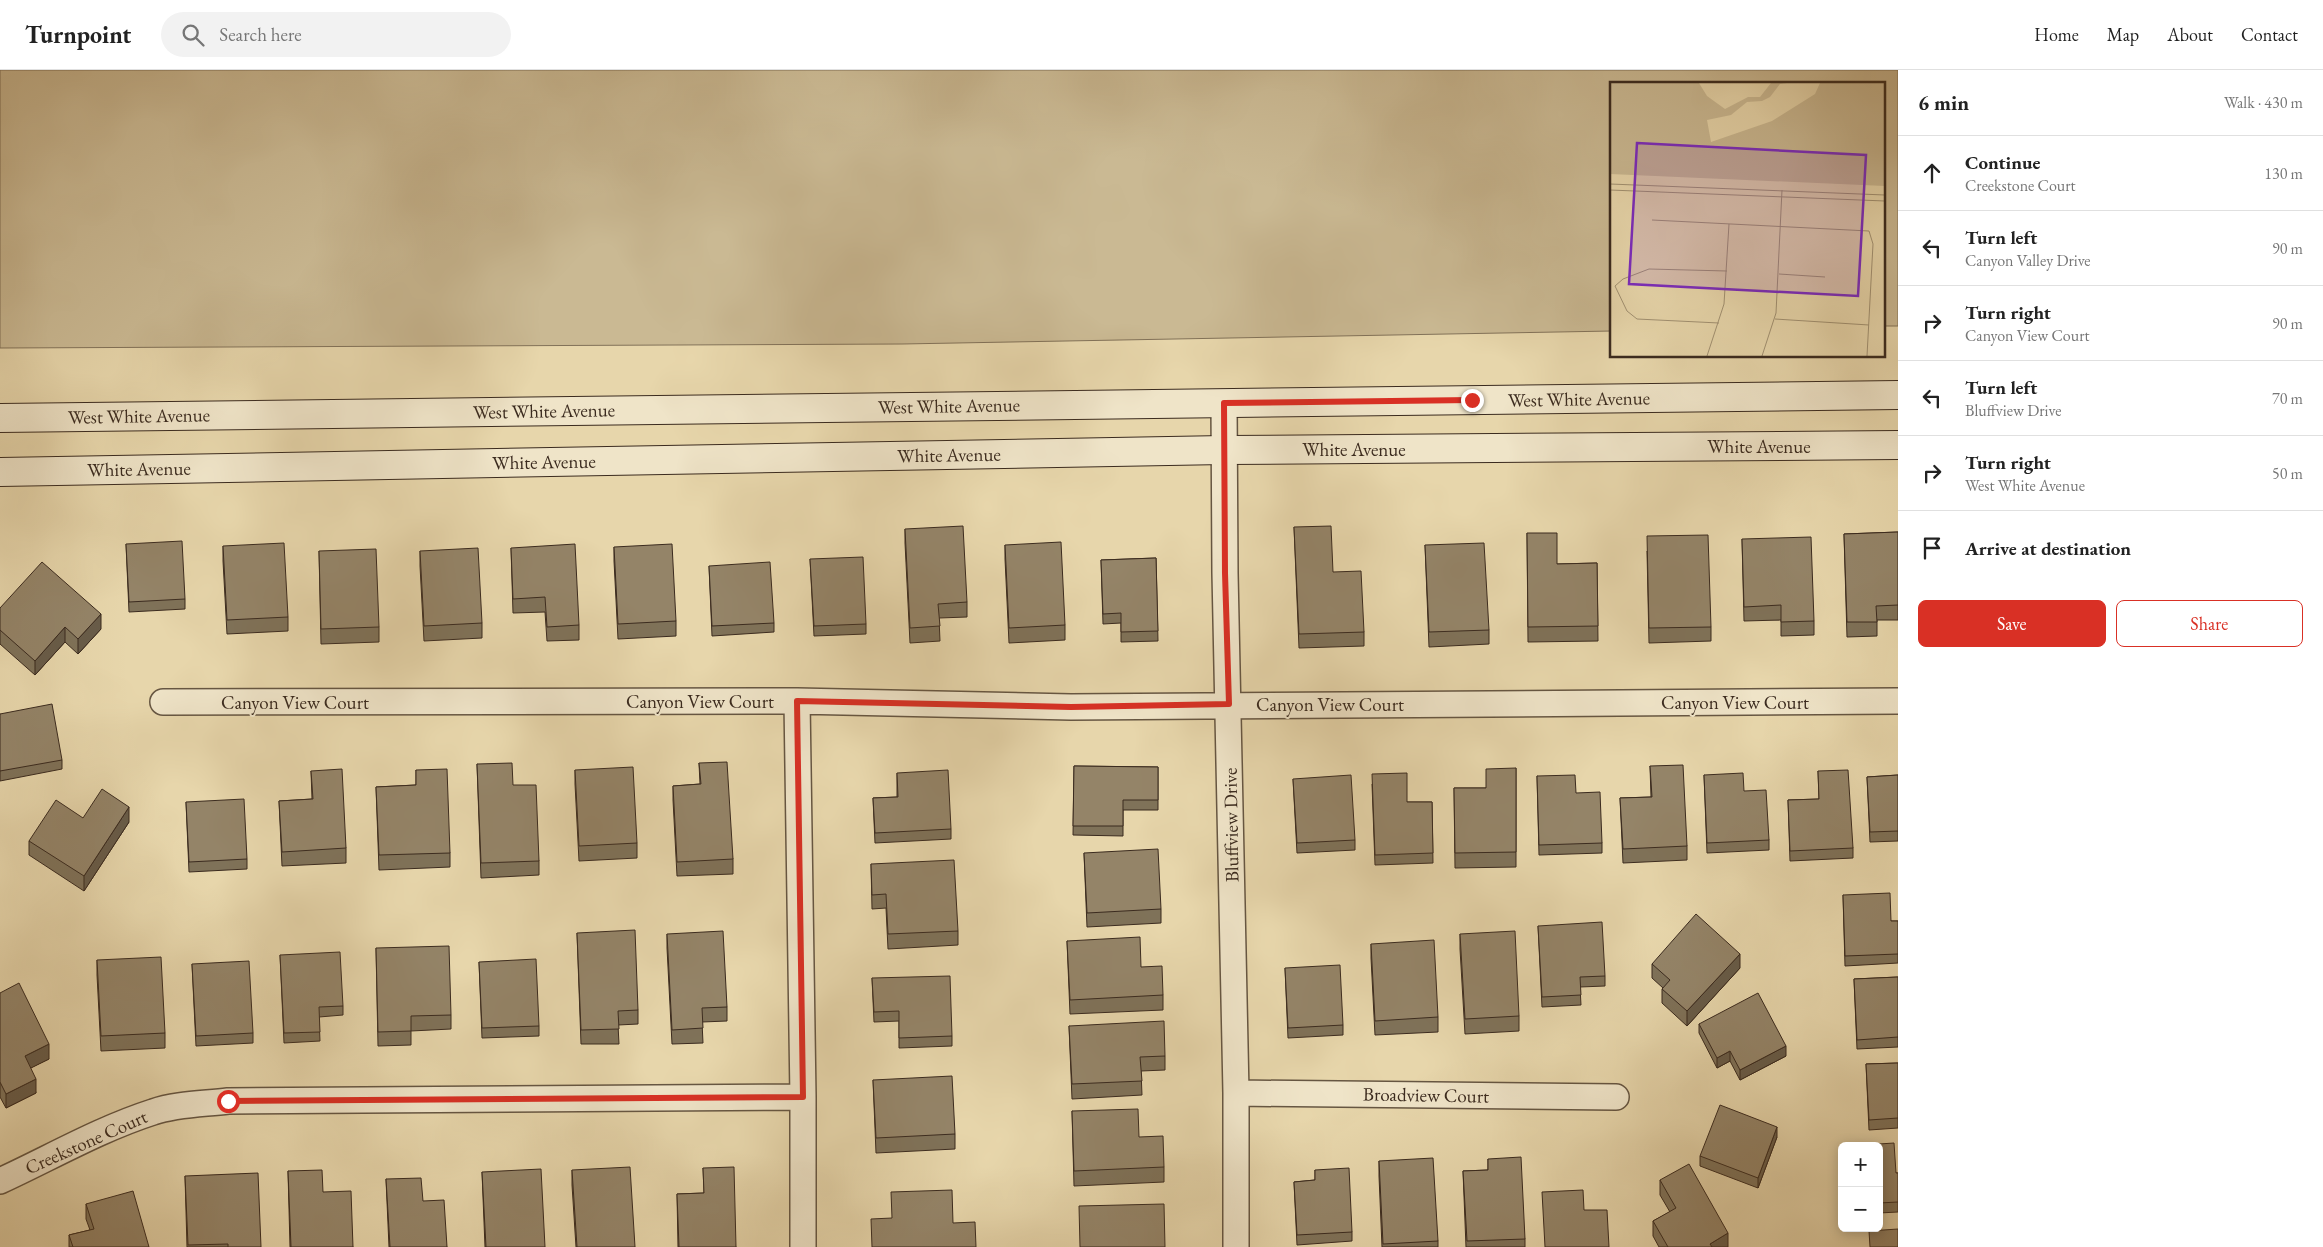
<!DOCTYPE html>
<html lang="en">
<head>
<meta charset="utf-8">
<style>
	:root { --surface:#fff; --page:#f2f2f2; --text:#222; --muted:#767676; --line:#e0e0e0; --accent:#d93025 }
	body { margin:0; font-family:"EB Garamond",serif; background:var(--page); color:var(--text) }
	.controls { position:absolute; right:15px; bottom:15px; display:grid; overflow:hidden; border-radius:8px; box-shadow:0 2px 12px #0003 }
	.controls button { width:45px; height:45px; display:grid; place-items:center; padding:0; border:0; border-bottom:1px solid var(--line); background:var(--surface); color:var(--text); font:25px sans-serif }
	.stop { position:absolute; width:15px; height:15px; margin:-11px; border:4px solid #d93025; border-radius:50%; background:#fff }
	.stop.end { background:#d93025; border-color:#fff; box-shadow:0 1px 5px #0008 }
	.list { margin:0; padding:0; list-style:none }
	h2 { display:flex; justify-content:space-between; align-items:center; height:65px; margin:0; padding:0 20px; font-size:21px }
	h2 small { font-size:16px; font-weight:400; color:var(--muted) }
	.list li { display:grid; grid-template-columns:32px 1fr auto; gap:15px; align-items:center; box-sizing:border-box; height:75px; padding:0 20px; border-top:1px solid var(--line) }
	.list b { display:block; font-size:19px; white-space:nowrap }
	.list p { margin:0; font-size:16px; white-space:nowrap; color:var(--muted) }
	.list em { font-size:16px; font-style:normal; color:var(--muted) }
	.actions { display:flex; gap:10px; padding:15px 20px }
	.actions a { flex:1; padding:11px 0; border:1px solid var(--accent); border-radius:8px; text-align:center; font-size:18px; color:var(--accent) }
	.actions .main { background:var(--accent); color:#fff }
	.icon { flex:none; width:28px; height:28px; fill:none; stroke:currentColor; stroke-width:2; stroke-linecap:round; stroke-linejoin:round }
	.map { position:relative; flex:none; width:1898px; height:1177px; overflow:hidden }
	header { display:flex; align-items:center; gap:30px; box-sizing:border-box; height:70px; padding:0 25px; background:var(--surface); border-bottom:1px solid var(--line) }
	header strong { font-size:24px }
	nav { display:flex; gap:28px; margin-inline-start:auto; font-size:18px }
	.search { width:350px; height:45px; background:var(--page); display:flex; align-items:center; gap:12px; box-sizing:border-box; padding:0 18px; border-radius:28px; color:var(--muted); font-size:19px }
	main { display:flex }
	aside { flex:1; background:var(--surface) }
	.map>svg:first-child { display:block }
	.green { fill:#cab993; stroke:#827259 }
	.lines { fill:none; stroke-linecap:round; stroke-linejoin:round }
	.minor-casing { stroke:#665642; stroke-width:28 }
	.secondary-casing { stroke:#3b2b1f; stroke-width:30 }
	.minor { stroke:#efe4c8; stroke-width:25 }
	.secondary { stroke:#efe4c8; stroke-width:28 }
	.wall { fill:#7f7259; stroke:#3b2b1f }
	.shaded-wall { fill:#685c49; stroke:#3b2b1f }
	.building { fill:#948468; stroke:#3b2b1f }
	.route { stroke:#d93025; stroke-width:6 }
	.labels { text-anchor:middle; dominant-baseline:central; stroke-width:4; stroke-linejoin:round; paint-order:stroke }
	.street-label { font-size:19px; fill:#3b2b1f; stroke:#efe4c8 }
	.inset-road { fill:none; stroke:#a29273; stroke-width:1 }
	.view { fill:#7b2cbf; fill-opacity:0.15; stroke:#7b2cbf; stroke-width:2.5 }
	.inset-edge { fill:none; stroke:#3b2b1f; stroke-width:2.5 }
</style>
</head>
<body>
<header>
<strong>Turnpoint</strong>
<div class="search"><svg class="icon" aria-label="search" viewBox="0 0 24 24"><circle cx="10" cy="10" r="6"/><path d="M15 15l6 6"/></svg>Search here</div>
<nav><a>Home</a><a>Map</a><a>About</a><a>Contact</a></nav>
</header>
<main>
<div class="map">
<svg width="1898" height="1177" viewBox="0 0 1898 1177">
	<rect width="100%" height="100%" fill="#e7d6ab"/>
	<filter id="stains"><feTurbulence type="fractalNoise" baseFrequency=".004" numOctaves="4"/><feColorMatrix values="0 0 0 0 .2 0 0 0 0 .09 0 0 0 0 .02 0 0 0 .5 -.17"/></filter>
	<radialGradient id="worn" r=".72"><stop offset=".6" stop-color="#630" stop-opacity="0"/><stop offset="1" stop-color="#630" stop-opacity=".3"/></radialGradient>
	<path class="green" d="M0 0H1898V256H1884V14H1612V261L902 274 0 278Z"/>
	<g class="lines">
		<defs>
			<path id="minor" d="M1224 333 1225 503 1236 1023V1177
				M797 631 803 1027V1177
				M163 632 797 631 1071 637 1898 631
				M1236 1023 1616 1027
				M0 1111C50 1088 100 1059 153 1042 176 1034 203 1034 228 1031L803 1027"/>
			<path id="secondary" d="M0 348 1898 325
				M0 402 1224 380 1898 375"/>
		</defs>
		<use href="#minor" class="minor-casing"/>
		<use href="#secondary" class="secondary-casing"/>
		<use href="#minor" class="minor"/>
		<use href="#secondary" class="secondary"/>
	</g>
	<path class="wall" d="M1294 457 1333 502 1364 562V576L1299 578Z
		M905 459 967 532V547L939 548 940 571 910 573 905 473Z
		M1898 462V550H1877V566L1847 567 1844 464Z
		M1527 463 1557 494 1597 493 1598 571 1528 572Z
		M1742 469 1814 551V565L1781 566V550L1744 551Z
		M126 474 185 529V539L129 542Z
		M1005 475 1065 555V570L1009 573 1005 489Z
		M1425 475 1489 560V574L1429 577Z
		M223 476 288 547V561L227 564 223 491Z
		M614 477 676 551V566L618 569 614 491Z
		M511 478 579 555V570L547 571 545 542 513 543Z
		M319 481 379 557V572L321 574Z
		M420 481 482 553V568L424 571 420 496Z
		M1647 481 1711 557V571L1649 573Z
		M1156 488 1158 571 1121 572V553L1103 554 1101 490Z
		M810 489 866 554V564L814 566Z
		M709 496 774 553V562L712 566Z
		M0 538 101 559 78 584 65 572 35 605 0 574Z
		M0 644 62 690V699L0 711Z
		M699 693 733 789V804L677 806 673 730V716L700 714Z
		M477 694 513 715 539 791V805L481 808Z
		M1074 696 1158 697V740H1123V766L1073 765Z
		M1650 696 1687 776V790L1623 793 1620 728 1651 727Z
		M1516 698V797L1455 798 1454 718H1486Z
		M416 700 450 783V797L379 800 376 717 416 715Z
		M575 700 637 773V788L579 791 575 714Z
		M311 701 346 778V793L282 796 279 731 312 729Z
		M1818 701 1853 778V788L1790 791 1788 730 1819 729Z
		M897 703 951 759V769L875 773 873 728 897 727Z
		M1704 705 1744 721 1769 770V780L1707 783Z
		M1898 705V771L1870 772 1867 707Z
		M1537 706 1576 723 1602 773V783L1539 785Z
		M1293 709 1355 770V780L1297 783Z
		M1372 714 1407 732H1432L1433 793 1375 795Z
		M186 732 247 789V799L189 802Z
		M129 752 84 821 29 785V771Z
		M1084 783 1161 839V853L1087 857Z
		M871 794 958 861V875L888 879 886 838 872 839Z
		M1843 825 1891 851H1898V893L1845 896Z
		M1538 856 1605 906V916L1580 917 1581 935 1542 937Z
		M577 863 638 940V954L618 955 619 974H581Z
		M667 864 727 937V951L702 952 703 973 672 974 667 878Z
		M1460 864 1519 946V961L1465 964 1460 879Z
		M1067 871 1141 897 1163 925V940L1070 944Z
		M1371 874 1438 947V962L1375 965 1371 888Z
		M376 878 451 945V959L411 961V975L378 976Z
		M280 885 343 936V945L319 947 320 971 284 973Z
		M97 890 165 963V978L101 981 97 905Z
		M479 892 539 956V966L482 968Z
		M192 894 253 963V973L196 976Z
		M1652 894 1740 898 1687 956 1662 933V919L1663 918 1652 908Z
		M1285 898 1343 955V965L1288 968Z
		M1898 907V977L1857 979 1854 909Z
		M872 908 952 966V976L899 978V951L874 952Z
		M0 923 49 989 30 998 36 1023 6 1038 0 1027Z
		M1699 954 1786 986 1740 1010 1730 991 1717 998 1699 963Z
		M1069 956 1165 986V1000L1141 1001 1142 1025 1072 1029Z
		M1898 993V1058L1869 1060 1866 994Z
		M873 1010 955 1064V1079L876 1083Z
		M1072 1041 1139 1067 1164 1097V1112L1074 1116Z
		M1777 1067 1758 1118 1700 1096V1086Z
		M1879 1076 1896 1103H1898V1142L1879 1143Z
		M1488 1089 1525 1169V1177H1466L1463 1101 1488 1100Z
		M1379 1091 1438 1171V1177H1382L1379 1106Z
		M703 1098 736 1177H678L677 1124 704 1123Z
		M572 1100 635 1177H576L572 1115Z
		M1315 1100 1352 1162V1171L1297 1175 1294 1112 1315 1110Z
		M288 1101 323 1122 353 1177H290Z
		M482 1102 545 1177H485Z
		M185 1106 261 1177H187Z
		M386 1109 423 1131 447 1177H389Z
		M1660 1110 1728 1177H1659L1653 1166V1151L1670 1142 1660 1125Z
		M86 1134 149 1177H69V1165L90 1160 86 1149Z"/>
	<path class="shaded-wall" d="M101 544V559L78 584V569Z
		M65 557V572L35 605V591Z
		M129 737V752L84 821V806Z
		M1740 884V898L1687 956V941Z
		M49 974V989L25 1001V986Z
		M1786 976V986L1740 1010V1000Z
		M1730 981V991L1717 998V988Z
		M36 1009V1023L6 1038V1024Z
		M1777 1057V1067L1758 1118V1108Z
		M1728 1163V1177H1710V1174Z"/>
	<path class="building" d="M963 456 967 532 938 534 940 556 910 558 905 459Z
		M1331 456 1333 502 1361 501 1364 562 1299 564 1294 457Z
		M1898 462V535L1876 536 1877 552H1847L1844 464Z
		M1527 463H1557V494L1597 493 1598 556 1528 557Z
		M1708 465 1711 557 1649 558 1647 466Z
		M1811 467 1814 551 1781 552V535L1744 537 1742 469Z
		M182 471 185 529 129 532 126 474Z
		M1061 472 1065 555 1009 558 1005 475Z
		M284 473 288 547 227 550 223 476Z
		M1484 473 1489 560 1429 562 1425 475Z
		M575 474 579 555 547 557 545 527 513 529 511 478Z
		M672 474 676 551 618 554 614 477Z
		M478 478 482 553 424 556 420 481Z
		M376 479 379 557 321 559 319 481Z
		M863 487 866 554 814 556 810 489Z
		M1156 488 1158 561 1121 562V543L1103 544 1101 490Z
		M42 492 101 544 78 569 65 557 35 591 0 560V538Z
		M770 492 774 553 712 556 709 496Z
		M52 634 62 690 0 701V644Z
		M727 692 733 789 677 792 673 716 701 714 699 693Z
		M512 693 513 715H536L539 791 481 793 477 694Z
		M1683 695 1687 776 1623 779 1620 728 1652 727 1650 696Z
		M1074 696 1158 697V730H1123V756H1073Z
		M633 697 637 773 579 776 575 700Z
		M1516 698V782L1455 783 1454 718H1486V699Z
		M342 699 346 778 282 782 279 731 313 729 311 701Z
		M447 699 450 783 379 785 376 717 416 715V700Z
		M948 700 951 759 875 763 873 728 898 727 897 703Z
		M1848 700 1853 778 1790 781 1788 730 1819 729 1818 701Z
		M1407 703V732H1432L1433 783 1375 785 1372 704Z
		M1743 703 1744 721 1766 720 1769 770 1707 773 1704 705Z
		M1351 705 1355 770 1297 773 1293 709Z
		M1575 705 1576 723 1600 722 1602 773 1539 775 1537 706Z
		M1898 705V761L1870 762 1867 707Z
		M102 719 129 737 84 806 29 771 56 730 83 748Z
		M244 729 247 789 189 792 186 732Z
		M1158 779 1161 839 1087 843 1084 783Z
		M954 790 958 861 888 864 886 824 872 825 871 794Z
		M1890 823 1891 851H1898V884L1845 886 1843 825Z
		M1696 844 1740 884 1687 941 1662 919 1670 910 1652 894Z
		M1602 852 1605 906 1580 907 1581 925 1542 927 1538 856Z
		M635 860 638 940 618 941 619 959 581 960 577 863Z
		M723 861 727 937 702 938 703 958 672 960 667 864Z
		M1515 861 1519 946 1465 949 1460 864Z
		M1140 867 1141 897 1162 896 1163 925 1070 930 1067 871Z
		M1434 870 1438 947 1375 951 1371 874Z
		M449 876 451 945 411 946V961L378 962 376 878Z
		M340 882 343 936 319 937 320 962 284 963 280 885Z
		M161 887 165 963 101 966 97 890Z
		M536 889 539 956 482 958 479 892Z
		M249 891 253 963 196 966 192 894Z
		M1340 895 1343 955 1288 958 1285 898Z
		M950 906 952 966 899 968V941L874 942 872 908Z
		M1898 907V967L1857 970 1854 909Z
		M19 913 49 974 25 986 36 1009 6 1024 0 1012V923Z
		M1758 923 1786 976 1740 1000 1730 981 1717 988 1699 954Z
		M1164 951 1165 986 1140 987 1142 1011 1072 1014 1069 956Z
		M1898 993V1048L1869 1050 1866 994Z
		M952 1006 955 1064 876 1068 873 1010Z
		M1720 1035 1777 1057 1758 1108 1700 1086Z
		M1138 1039 1139 1067 1163 1066 1164 1097 1074 1101 1072 1041Z
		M1894 1073 1896 1103H1898V1132L1879 1133V1076H1849Z
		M1521 1087 1525 1169 1467 1171 1463 1101 1488 1100V1089Z
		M1433 1088 1438 1171 1383 1174 1379 1091Z
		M1689 1094 1728 1163 1710 1174 1712 1177H1668L1653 1151 1676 1138 1660 1110Z
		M630 1097 635 1177H577L572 1100Z
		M734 1097 736 1177H679L677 1124 704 1123 703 1098Z
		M1349 1098 1352 1162 1297 1165 1294 1112 1315 1110V1100Z
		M541 1099 545 1177H486L482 1102Z
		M322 1100 323 1122 351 1121 353 1177H291L288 1101Z
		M258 1103 261 1177H228V1174L188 1175 185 1106Z
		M421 1108 423 1131 444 1130 447 1177H390L386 1109Z
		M952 1120 953 1153 975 1152 976 1177H872L871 1149 892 1148 891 1122Z
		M1583 1120 1584 1140H1607L1609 1177H1545L1542 1122Z
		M133 1121 149 1177H73L69 1165 94 1159 86 1134Z
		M1164 1134 1165 1177H1080L1079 1136Z
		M1898 1159V1177H1870L1869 1161Z"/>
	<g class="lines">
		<path class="route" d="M228 1031 803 1027 797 631 1071 637 1229 634 1225 503 1224 333 1472 330"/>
	</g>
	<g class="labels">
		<g class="street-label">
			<text transform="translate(1579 329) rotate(-1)">West White Avenue</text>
			<text transform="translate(949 336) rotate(-1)">West White Avenue</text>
			<text transform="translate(544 341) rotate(-1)">West White Avenue</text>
			<text transform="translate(139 346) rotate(-1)">West White Avenue</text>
			<text x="1759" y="376">White Avenue</text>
			<text x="1354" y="379">White Avenue</text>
			<text transform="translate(949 385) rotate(-1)">White Avenue</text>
			<text transform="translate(544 392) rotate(-1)">White Avenue</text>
			<text transform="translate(139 399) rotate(-1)">White Avenue</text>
			<text x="700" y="631">Canyon View Court</text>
			<text x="295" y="632">Canyon View Court</text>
			<text x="1735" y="632">Canyon View Court</text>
			<text x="1330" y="634">Canyon View Court</text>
			<text transform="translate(1231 755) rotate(-91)">Bluffview Drive</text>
			<text transform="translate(1426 1025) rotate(1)">Broadview Court</text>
			<text transform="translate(86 1072) rotate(-24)">Creekstone Court</text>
		</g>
	</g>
	<g transform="translate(1610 12)">
		<rect width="275" height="275" fill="#e7d6ab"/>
		<path d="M0 1H89L97 14 115 27 138 15H150L161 1H177L170 2 160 15 152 19 137 20 121 33 97 38 101 60 162 39 205 12 210 1H275V104L0 92Z" fill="#cab993"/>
		<path class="inset-road" d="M0 102 275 113M0 108 275 119M42 138 259 149 263 162 257 274M169 192 215 195M165 237 259 243M109 241 27 237 17 229 5 204 13 197 39 187 117 189M97 274 114 222 119 142M152 274 166 231 172 108"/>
		<path class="view" d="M27 61 256 73 248 214 19 202Z"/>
		<rect width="275" height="275" class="inset-edge"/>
	</g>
	<rect width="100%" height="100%" filter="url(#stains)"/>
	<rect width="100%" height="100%" fill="url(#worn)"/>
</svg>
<div class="controls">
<button>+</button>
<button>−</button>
</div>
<div class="stop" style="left:228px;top:1031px"></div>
<div class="stop end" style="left:1472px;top:330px"></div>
</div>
<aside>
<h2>6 min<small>Walk · 430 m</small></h2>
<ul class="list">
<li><svg class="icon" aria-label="ahead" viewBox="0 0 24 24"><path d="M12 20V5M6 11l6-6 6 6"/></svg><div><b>Continue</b><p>Creekstone Court</p></div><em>130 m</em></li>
<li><svg class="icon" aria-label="left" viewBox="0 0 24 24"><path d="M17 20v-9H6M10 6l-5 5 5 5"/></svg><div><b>Turn left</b><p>Canyon Valley Drive</p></div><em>90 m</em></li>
<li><svg class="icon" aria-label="right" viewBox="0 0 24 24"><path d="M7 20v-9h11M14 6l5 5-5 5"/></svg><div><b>Turn right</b><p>Canyon View Court</p></div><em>90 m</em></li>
<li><svg class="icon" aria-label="left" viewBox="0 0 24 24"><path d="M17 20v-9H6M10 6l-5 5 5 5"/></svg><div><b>Turn left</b><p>Bluffview Drive</p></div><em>70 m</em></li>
<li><svg class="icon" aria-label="right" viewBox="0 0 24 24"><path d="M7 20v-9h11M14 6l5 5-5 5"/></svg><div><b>Turn right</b><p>West White Avenue</p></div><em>50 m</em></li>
<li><svg class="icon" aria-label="arrive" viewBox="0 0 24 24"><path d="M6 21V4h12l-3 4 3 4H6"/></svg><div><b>Arrive at destination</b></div></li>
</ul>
<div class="actions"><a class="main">Save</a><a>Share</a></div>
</aside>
</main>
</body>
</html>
